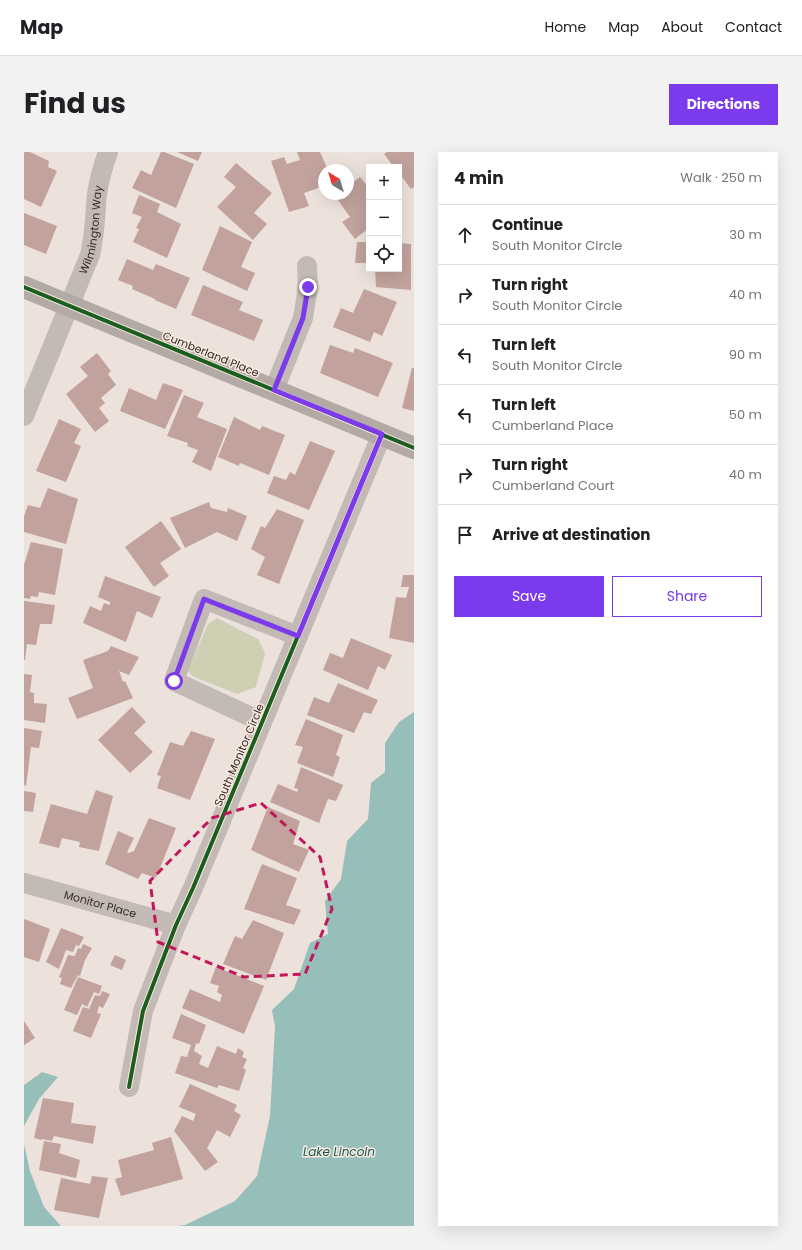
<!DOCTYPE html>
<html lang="en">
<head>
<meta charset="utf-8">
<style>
	:root { --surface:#fff; --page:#f2f2f2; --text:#202124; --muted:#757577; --line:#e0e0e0; --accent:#7c3aed }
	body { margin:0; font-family:Poppins,sans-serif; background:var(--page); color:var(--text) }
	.controls { position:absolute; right:12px; top:12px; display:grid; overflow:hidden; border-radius:0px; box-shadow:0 4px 16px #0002 }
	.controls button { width:36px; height:36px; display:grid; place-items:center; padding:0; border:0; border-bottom:1px solid var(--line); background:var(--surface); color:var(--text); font:20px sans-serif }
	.compass { position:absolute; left:294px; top:12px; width:36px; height:36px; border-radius:50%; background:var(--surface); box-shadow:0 4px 16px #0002; rotate:322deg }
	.stop { position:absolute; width:12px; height:12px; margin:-9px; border:3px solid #7c3aed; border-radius:50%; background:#fff }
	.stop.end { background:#7c3aed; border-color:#fff; box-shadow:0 1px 4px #0008 }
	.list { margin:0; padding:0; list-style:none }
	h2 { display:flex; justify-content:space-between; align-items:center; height:52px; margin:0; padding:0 16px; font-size:17px }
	h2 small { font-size:13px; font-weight:400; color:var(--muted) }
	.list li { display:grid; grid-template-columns:26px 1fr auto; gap:12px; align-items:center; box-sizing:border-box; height:60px; padding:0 16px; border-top:1px solid var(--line) }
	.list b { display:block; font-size:15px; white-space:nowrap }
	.list p { margin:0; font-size:13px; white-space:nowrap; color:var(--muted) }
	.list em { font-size:13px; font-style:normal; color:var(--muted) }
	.actions { display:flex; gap:8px; padding:12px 16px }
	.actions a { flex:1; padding:9px 0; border:1px solid var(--accent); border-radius:0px; text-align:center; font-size:14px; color:var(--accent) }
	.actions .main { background:var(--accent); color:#fff }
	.icon { flex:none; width:22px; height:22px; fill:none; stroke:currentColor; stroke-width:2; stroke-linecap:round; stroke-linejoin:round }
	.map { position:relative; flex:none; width:390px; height:1074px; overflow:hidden; border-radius:0px }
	header { display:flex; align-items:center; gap:24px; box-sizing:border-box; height:56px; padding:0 20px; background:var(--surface); border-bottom:1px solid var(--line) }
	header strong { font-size:19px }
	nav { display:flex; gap:22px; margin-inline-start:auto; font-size:14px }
	.intro { display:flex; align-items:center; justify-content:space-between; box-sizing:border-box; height:96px; padding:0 24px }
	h1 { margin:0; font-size:28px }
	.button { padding:10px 18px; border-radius:0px; background:var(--accent); color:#fff; font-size:14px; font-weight:700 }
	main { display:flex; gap:24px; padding:0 24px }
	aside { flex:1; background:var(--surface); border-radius:0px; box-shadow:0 4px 16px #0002 }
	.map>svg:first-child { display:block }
	.green { fill:#cfcfb4 }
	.water { fill:#97bfb9 }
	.building { fill:#c1a29c }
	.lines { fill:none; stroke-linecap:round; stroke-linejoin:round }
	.street { stroke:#c4bab5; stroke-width:20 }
	.secondary { stroke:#b4aaa5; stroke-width:22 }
	.cycleway-casing { stroke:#faebe1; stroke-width:6 }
	.cycleway { stroke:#1b5e20; stroke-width:4 }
	.route { stroke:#7c3aed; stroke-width:5 }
	.marked { fill:none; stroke:#c2185b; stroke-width:3; stroke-dasharray:8 5; stroke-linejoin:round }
	.labels { text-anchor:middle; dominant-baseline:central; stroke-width:3; stroke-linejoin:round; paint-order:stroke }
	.street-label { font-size:11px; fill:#332724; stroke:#faebe1 }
	.water-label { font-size:12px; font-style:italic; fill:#185652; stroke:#faebe1 }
</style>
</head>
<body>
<header>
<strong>Map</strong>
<nav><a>Home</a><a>Map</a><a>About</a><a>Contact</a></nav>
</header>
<div class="intro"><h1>Find us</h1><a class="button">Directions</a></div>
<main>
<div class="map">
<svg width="390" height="1074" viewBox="0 0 390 1074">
	<rect width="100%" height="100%" fill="#ece1db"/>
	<path class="green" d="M193 466 234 487 241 501 232 535 213 542 168 524 164 519 184 472Z"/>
	<path class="water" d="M390 559V1074H154L161 1073 211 1049 233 1024 246 964 251 875 248 858 270 837 286 791 304 782 301 749 317 727 323 689 344 667 347 631 361 620V591L375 570 390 560Z
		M18 920 34 925 15 947 0 974V933Z
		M0 992 6 1019 20 1055 37 1074H0Z"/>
	<path class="building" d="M0 0H6L25 9 24 15 33 19 17 55 0 47Z
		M137 0H140L170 12 152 56 108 36 117 18 127 23Z
		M153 0H178L174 9Z
		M273 0H296L304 18H300V34L280 41 285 54 265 60 247 9 260 5 263 12 276 8Z
		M363 0H390V35L387 37 375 21V15H370L360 2Z
		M212 11 248 41 230 61 243 72 229 88 193 55 212 35 200 25Z
		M336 25 345 36V76L331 87 318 70 326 65 311 44 314 42H324V34Z
		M115 43 136 52 133 60 157 72 143 106 109 90 115 77 112 76 118 65 108 61Z
		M0 61 33 74 22 102 0 93Z
		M196 74 228 90 217 115 231 121 223 139 178 118Z
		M333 90H345V111H331Z
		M375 91 387 92V138L352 135 351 117H375Z
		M103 107 129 118 132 112 166 126 152 157 131 148V147L108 137 109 134 94 128Z
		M179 133 219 150 215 158 239 168 230 189 167 163Z
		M340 137 373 150 358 184 350 180 346 190 309 175 317 156 329 161Z
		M306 193 329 201 331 196 369 211 354 245 296 221Z
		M73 201 87 219 84 222 92 233 77 246 81 251 75 256 85 269 71 280 42 242 64 224 56 215Z
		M388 216H390V259L378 256Z
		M139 231 159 238 141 277 96 259 105 236 132 248Z
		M160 243 180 251 173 265 203 277 187 319 168 310 174 298 163 294 164 291 143 284Z
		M210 265 236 278 238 274 261 283 245 323 216 311 215 314 194 305Z
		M35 267 57 277 50 291 57 294 42 330 12 319Z
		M286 289 311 299 285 358 243 341 250 324 262 328 266 320 271 323Z
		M24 336 54 347 42 392 0 380V364L4 353 16 356Z
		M185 350 187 356 203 360 204 356 223 364 213 389 193 380 161 396 146 366Z
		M253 357 280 368 255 432 233 423 241 405 227 397 237 374 241 376Z
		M137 369 157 397 136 411 145 424 130 435 101 395Z
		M7 390 39 397 31 443 15 440 14 445 7 444 6 447 0 446V413Z
		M379 423H390V491L365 486 372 445 382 446 385 435H377Z
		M81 424 137 445 128 466 113 459 102 490 59 471 66 454 77 459 80 451 86 453V450L74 445Z
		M0 449 31 453 28 472H16L12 493 3 492 1 508H0Z
		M327 486 368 503 361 518 354 514 344 538 299 518 306 501 319 506Z
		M87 494 115 505 105 523 95 519 99 530 101 529 109 546 53 567 44 546 69 536 59 508 84 499Z
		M0 522 8 523 6 540 10 541V551L23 552 21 571 0 568Z
		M314 531 354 548 347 562 340 560 330 581 283 563 290 545 305 551Z
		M108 555 122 570 110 581 129 600 106 621 74 588Z
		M282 567 319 583 312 603 316 605 309 625 273 611 279 595 271 593Z
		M0 576 18 579 15 596 7 595 2 634 0 633Z
		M167 579 191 587 166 648 133 636 137 624 133 623 146 590 159 594Z
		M277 615 319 633 312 649 304 647 295 671 246 650 254 632 273 640 274 637 270 636Z
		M72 638 89 644 75 699 55 695 56 690 38 686 35 696 15 691 27 652 63 662Z
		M0 639 12 641 9 660 0 659Z
		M244 655 276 669 269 692 285 698 275 720 227 698Z
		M125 666 152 676 132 726 118 721 114 727 81 712 94 679 110 686 103 700 105 701 110 699Z
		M238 712 273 726 262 753 277 758 270 773 220 757Z
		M0 767 26 777 15 810 0 805Z
		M229 768 260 781 242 828 199 812 211 784 218 787Z
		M37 776 60 785 55 794 52 793 49 800 42 798 35 817 22 810Z
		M59 792 68 796 61 808 56 824 54 823 47 836 36 832 38 826 35 825 44 803 51 804 54 796 57 797Z
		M91 803 102 808 98 818 86 813Z
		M192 815 240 834 220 882 158 856 166 837 196 850 198 843 193 840 195 834 186 831Z
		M54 825 78 834 75 842 70 840 63 855 58 852 53 863 40 858Z
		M78 839 86 842 79 856 75 854 73 861 77 862 67 886 49 879 59 855 65 857 71 843 76 844Z
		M157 862 182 873 175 892 172 891 170 899 178 904 175 912 184 916 193 894 212 902 214 896 220 900 218 905 223 907 219 916 222 918 215 939 195 933 193 936 151 921 157 904 163 905 167 893 148 886Z
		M0 869 11 886 0 893Z
		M166 932 213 953 210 959 217 963 206 985 193 978 183 996 194 1010 181 1019 150 979 158 964 169 969 172 962 155 955Z
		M19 946 50 951 47 971 72 974 69 992 30 984 28 989 18 987 17 988 10 986Z
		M147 985 159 1027 97 1044 91 1027 98 1025 94 1008 130 998 128 991Z
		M20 989 37 992 35 1001 56 1008 52 1026 15 1018Z
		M68 1024 84 1026 75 1066 30 1058 37 1026 66 1032Z"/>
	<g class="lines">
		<g class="street">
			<path d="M250 238 279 166 284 135 283 114"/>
			<path id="s1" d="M0 264 66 103C71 83 71 63 73 42 75 28 79 14 84 0"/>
			<path d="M238 570 150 529 180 447 274 484"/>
			<path id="s2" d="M0 731 152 773"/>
			<path d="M105 935 119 859 152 773 169 736 358 282"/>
		</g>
		<path class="secondary" d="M0 135 390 296"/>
		<defs>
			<path id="cycleway" d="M0 135 390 296
				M105 935 119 859 152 773 169 736 358 282"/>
		</defs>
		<use href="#cycleway" class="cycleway-casing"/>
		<use href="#cycleway" class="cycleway"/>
	</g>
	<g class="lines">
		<path class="route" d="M150 529 180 447 274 484 358 282 250 238 279 166 284 135"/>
	</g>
	<path class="marked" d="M237 651 296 705 308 757 281 822 220 825 134 790 126 729 188 666Z"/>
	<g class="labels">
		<g class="street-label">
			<text stroke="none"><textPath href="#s1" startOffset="199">Wilmington Way</textPath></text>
			<text transform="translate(187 202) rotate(22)">Cumberland Place</text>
			<text transform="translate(215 603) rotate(-67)">South Monitor Circle</text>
			<text stroke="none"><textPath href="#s2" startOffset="79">Monitor Place</textPath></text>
		</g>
		<g class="water-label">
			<text x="315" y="999">Lake Lincoln</text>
		</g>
	</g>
</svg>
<div class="controls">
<button>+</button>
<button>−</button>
<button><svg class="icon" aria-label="locate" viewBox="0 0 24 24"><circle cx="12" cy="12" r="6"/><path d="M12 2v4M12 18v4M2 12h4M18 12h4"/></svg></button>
</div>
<svg class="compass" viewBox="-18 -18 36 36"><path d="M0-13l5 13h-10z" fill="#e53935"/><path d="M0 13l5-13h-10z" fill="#757577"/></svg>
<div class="stop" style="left:150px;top:529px"></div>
<div class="stop end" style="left:284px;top:135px"></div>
</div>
<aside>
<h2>4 min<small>Walk · 250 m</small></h2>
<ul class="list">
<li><svg class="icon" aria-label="ahead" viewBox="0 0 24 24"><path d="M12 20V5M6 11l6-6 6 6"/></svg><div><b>Continue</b><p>South Monitor Circle</p></div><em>30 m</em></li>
<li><svg class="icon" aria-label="right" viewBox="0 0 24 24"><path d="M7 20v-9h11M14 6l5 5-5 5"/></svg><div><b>Turn right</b><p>South Monitor Circle</p></div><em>40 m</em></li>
<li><svg class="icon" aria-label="left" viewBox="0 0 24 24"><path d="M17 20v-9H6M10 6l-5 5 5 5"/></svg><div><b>Turn left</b><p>South Monitor Circle</p></div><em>90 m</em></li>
<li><svg class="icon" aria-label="left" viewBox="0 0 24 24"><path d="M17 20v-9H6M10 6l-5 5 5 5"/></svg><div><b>Turn left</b><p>Cumberland Place</p></div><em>50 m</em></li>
<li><svg class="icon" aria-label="right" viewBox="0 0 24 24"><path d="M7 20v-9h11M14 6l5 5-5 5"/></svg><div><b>Turn right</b><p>Cumberland Court</p></div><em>40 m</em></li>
<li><svg class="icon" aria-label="arrive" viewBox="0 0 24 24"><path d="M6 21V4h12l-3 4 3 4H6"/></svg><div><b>Arrive at destination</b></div></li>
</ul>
<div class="actions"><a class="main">Save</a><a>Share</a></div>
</aside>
</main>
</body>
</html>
